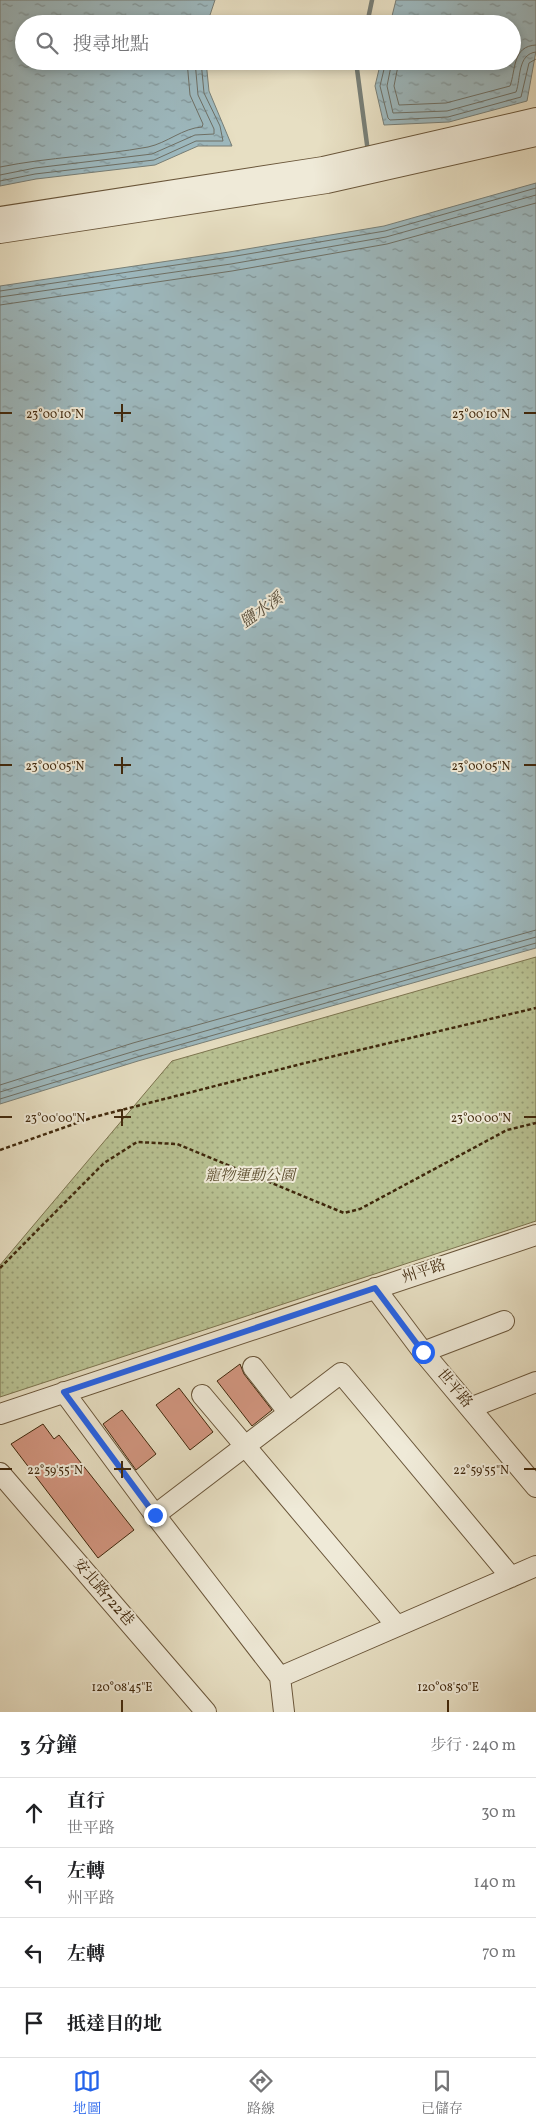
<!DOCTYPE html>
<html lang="zh-TW">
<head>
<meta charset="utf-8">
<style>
	:root { --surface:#fff; --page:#f2f2f2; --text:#202124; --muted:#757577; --line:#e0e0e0; --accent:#2563eb }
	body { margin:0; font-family:Vollkorn,"Noto Serif TC",serif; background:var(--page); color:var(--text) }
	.stop { position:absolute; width:15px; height:15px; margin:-11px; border:4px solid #2563eb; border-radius:50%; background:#fff }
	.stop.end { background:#2563eb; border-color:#fff; box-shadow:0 1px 5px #0008 }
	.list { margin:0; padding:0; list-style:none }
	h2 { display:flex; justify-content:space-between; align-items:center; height:65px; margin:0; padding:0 20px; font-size:21px }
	h2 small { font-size:16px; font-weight:400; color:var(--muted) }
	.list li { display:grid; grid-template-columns:32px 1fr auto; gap:15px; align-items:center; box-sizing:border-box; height:70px; padding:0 20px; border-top:1px solid var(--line) }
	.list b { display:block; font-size:19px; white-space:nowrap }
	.list p { margin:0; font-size:16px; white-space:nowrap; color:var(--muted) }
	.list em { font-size:16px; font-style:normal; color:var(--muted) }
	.icon { flex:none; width:28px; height:28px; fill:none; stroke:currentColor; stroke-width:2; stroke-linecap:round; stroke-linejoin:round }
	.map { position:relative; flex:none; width:536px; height:1712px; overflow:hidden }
	.search { position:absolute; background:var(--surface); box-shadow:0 2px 8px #0003; left:15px; right:15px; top:15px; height:55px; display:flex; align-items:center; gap:12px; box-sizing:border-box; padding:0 18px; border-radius:28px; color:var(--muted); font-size:19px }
	.sheet { height:345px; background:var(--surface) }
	nav { display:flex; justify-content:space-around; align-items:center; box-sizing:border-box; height:70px; border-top:1px solid var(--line); background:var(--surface); font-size:14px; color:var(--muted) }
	nav a { display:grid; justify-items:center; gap:2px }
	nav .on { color:var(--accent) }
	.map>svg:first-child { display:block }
	.park { fill:url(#park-dots); stroke:#7c744f }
	.water { fill:url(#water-ripples); stroke:#787f77 }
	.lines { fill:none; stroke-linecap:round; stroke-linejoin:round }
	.shore { stroke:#6e7066; stroke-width:1 }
	.stream { stroke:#787f77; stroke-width:4.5 }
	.building { fill:#d1957f; stroke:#40280c }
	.minor-casing { stroke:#6a563a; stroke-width:22 }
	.path { stroke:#40280c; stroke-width:2.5; stroke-dasharray:4 2.5; stroke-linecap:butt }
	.minor { stroke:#efead8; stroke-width:20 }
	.route { stroke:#2563eb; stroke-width:6 }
	.ticks { fill:none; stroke:#40280c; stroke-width:2 }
	.labels { text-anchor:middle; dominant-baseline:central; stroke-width:4; stroke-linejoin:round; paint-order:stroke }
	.park-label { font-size:15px; font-style:italic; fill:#5e4e2e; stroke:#efead8 }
	.street-label { font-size:15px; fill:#40280c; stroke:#efead8 }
	.water-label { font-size:16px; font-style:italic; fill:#574c39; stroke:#efead8 }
	.ticks-label { font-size:12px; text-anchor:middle; fill:#40280c; stroke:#efead8; stroke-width:4; stroke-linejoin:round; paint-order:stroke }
</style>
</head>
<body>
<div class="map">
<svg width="536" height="1712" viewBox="0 0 536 1712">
	<defs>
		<pattern id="park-dots" width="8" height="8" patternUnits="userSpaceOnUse" patternTransform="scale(1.25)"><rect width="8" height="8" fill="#b8c192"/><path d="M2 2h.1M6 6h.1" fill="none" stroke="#979d76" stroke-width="1.8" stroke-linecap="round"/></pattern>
		<pattern id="water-ripples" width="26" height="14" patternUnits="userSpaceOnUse" patternTransform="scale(1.25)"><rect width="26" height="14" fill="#9db9bf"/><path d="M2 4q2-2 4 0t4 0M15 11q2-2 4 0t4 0" fill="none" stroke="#81969a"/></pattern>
	</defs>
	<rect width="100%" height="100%" fill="#e7dfc3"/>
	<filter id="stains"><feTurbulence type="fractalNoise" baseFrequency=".004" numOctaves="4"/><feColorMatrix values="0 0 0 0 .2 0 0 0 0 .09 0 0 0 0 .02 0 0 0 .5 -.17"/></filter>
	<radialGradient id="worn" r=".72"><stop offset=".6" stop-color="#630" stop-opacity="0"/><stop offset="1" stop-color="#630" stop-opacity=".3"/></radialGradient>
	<path class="park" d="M536 957V1221L0 1397V1265L172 1061Z"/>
	<path class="water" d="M0 0H215L207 24H24V61H206L209 91 232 146H198L155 165 36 179 0 186Z
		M396 0H536V51L527 101 449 122 384 125 375 86 381 61H512V24H390Z
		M536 183V948L138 1061 0 1104V286L229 252 384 226Z"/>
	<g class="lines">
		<path class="shore" d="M386 61 380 86 388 118 390 120 448 117 521 97 529 63 536 59
			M392 61 387 86 393 113 447 111 516 92C521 79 517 54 536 52
			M399 61 394 86 399 105 446 103 510 86C516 70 512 46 536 45
			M0 167C49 157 99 156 148 147 167 143 183 128 202 127L203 124 190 95 187 61
			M0 175 35 168 152 154 195 135 214 134V129L198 95 195 61
			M0 181 35 174 154 160 196 141H223L220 126 204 93 201 61
			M0 291 230 257 385 231 536 188
			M0 297 231 264 386 237 536 195
			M0 305 232 271 387 244 536 203
			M0 1085 133 1043 536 930
			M0 1092 135 1051 536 937
			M0 1099 137 1057 536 943"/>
		<path class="stream" d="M367 24 372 0
			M359 61 357 69 368 152"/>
	</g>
	<path class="building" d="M240 1364 244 1374 272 1410 252 1426 217 1381Z
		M179 1388 213 1432 190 1450 156 1405Z
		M122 1410 156 1454 136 1470 103 1424Z
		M43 1424 54 1439 59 1435 134 1530 98 1558 11 1444Z"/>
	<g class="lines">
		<defs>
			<path id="minor" d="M0 217 323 167 536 118
				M0 233 327 183 536 136
				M375 1288 423 1352 536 1487
				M423 1352 504 1321
				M253 1367 289 1413
				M64 1392 155 1515 280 1677 284 1712
				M202 1395 397 1626
				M470 1408 536 1382
				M0 1414 536 1235
				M0 1473 206 1712
				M155 1515 341 1373 511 1577
				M280 1677 536 1566"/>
		</defs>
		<use href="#minor" class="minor-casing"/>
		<path class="path" d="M0 1150 94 1117 301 1064 536 1008
			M0 1268 104 1163 137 1142 177 1144 344 1213 360 1209 507 1130 536 1123"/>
		<use href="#minor" class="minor"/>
	</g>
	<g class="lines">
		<path class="route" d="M155 1515 64 1392 375 1288 423 1352"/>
	</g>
	<path class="ticks" d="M122 404V422M0 413H12M114 413H131M524 413H536M122 757V774M0 765H12M114 765H131M524 765H536M122 1109V1126M0 1117H12M114 1117H131M524 1117H536M122 1461V1478M0 1469H12M114 1469H131M524 1469H536M122 1700V1712M448 1700V1712"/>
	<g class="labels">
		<g class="park-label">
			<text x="250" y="1176">寵物運動公園</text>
		</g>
		<g class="street-label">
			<text transform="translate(424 1272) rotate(-18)">州平路</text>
			<text transform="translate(454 1389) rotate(50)">世平路</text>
			<text transform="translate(103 1593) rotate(49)">安北路722巷</text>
		</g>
		<g class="water-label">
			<text transform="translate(262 611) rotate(-35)">鹽水溪</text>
		</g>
	</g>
	<g class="ticks-label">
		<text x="55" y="418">23°00'10"N</text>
		<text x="481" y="418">23°00'10"N</text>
		<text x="55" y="770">23°00'05"N</text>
		<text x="481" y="770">23°00'05"N</text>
		<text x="55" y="1122">23°00'00"N</text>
		<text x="481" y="1122">23°00'00"N</text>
		<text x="55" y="1474">22°59'55"N</text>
		<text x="481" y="1474">22°59'55"N</text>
		<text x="122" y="1691">120°08'45"E</text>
		<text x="448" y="1691">120°08'50"E</text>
	</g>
	<rect width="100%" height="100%" filter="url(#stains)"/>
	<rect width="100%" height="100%" fill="url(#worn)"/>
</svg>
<div class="stop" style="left:423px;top:1352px"></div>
<div class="stop end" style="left:155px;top:1515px"></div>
<div class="search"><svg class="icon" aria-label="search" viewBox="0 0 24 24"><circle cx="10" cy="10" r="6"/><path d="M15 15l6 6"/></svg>搜尋地點</div>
</div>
<section class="sheet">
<h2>3 分鐘<small>步行 · 240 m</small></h2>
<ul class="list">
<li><svg class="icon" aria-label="ahead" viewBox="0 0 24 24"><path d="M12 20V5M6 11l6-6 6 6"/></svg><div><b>直行</b><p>世平路</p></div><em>30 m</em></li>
<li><svg class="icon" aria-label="left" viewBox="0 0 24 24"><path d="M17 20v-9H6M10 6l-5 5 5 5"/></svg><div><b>左轉</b><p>州平路</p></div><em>140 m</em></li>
<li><svg class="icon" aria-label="left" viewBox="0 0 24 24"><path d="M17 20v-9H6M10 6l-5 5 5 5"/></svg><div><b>左轉</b></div><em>70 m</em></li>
<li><svg class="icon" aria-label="arrive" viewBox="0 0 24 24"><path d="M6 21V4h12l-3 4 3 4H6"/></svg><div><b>抵達目的地</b></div></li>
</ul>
</section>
<nav>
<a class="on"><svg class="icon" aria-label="map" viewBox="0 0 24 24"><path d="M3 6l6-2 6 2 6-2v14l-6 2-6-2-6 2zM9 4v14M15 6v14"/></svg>地圖</a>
<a><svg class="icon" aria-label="directions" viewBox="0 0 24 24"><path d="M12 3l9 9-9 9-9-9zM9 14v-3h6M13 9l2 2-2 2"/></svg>路線</a>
<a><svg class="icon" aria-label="saved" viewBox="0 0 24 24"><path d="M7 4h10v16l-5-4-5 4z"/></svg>已儲存</a>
</nav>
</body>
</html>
